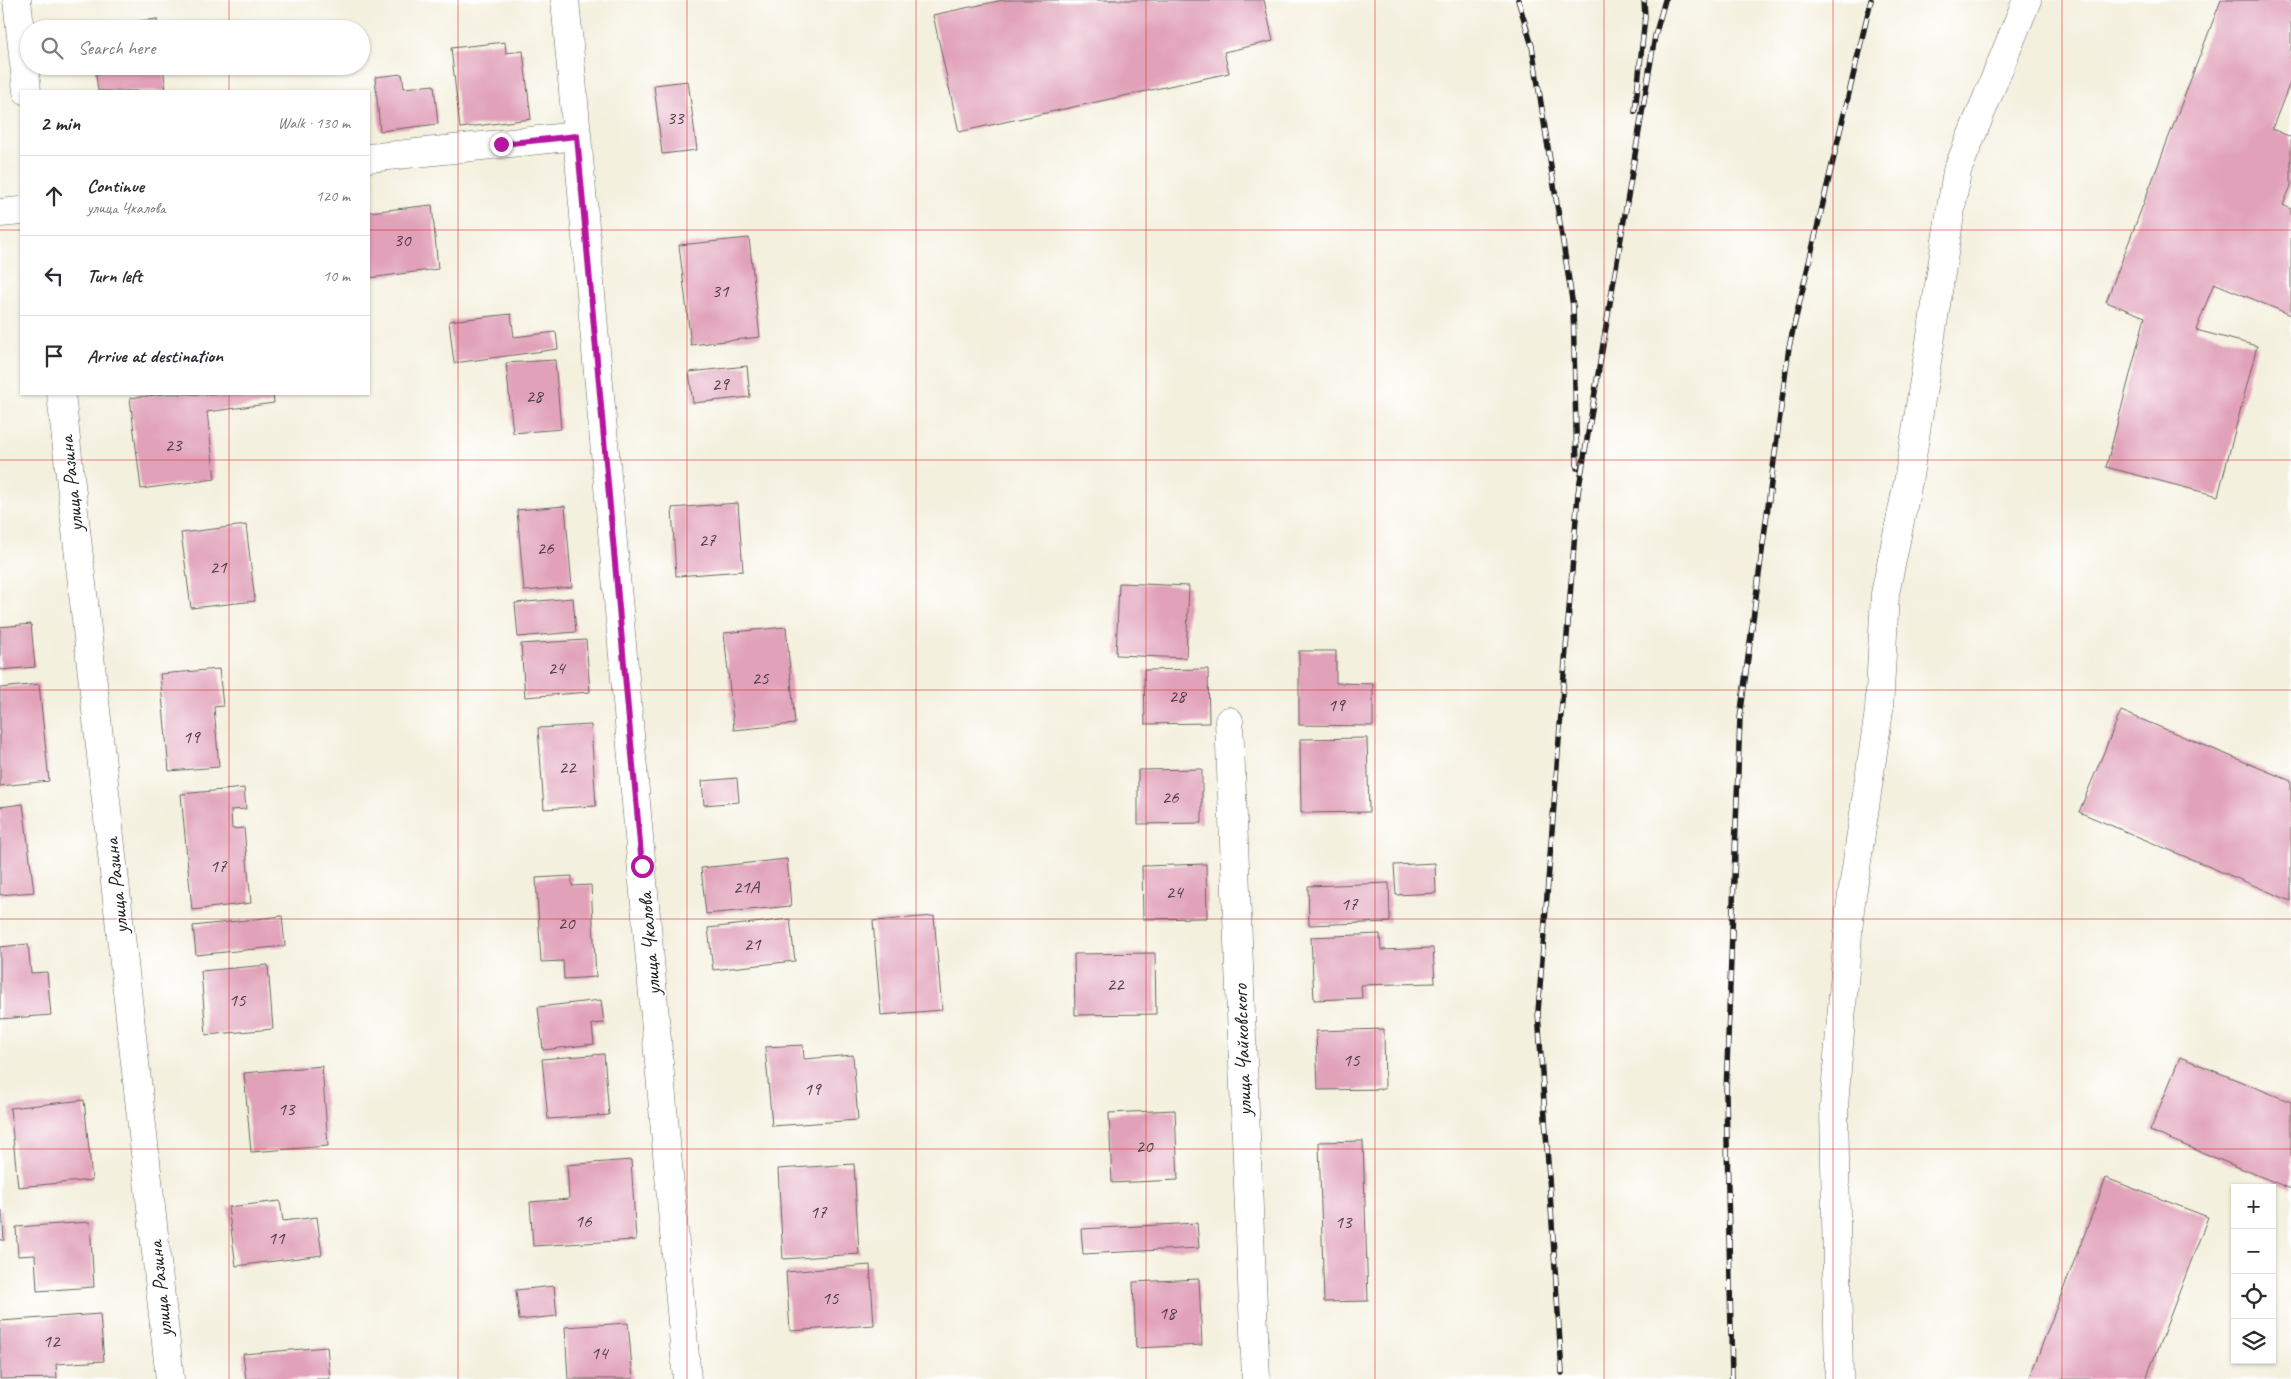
<!DOCTYPE html>
<html lang="en">
<head>
<meta charset="utf-8">
<style>
	:root { --surface:#fff; --page:#f7f7f7; --text:#2b2b33; --muted:#7c7c81; --line:#e1e1e2 }
	body { margin:0; font-family:Caveat,sans-serif; background:var(--page); color:var(--text) }
	.controls { position:absolute; right:15px; bottom:15px; display:grid; overflow:hidden; border-radius:0px; box-shadow:0 1px 4px #0004 }
	.controls button { width:45px; height:45px; display:grid; place-items:center; padding:0; border:0; border-bottom:1px solid var(--line); background:var(--surface); color:var(--text); font:25px sans-serif }
	.stop { position:absolute; width:15px; height:15px; margin:-11px; border:4px solid #b5179e; border-radius:50%; background:#fff }
	.stop.end { background:#b5179e; border-color:#fff; box-shadow:0 1px 5px #0008 }
	.list { margin:0; padding:0; list-style:none }
	h2 { display:flex; justify-content:space-between; align-items:center; height:65px; margin:0; padding:0 20px; font-size:21px }
	h2 small { font-size:16px; font-weight:400; color:var(--muted) }
	.list li { display:grid; grid-template-columns:32px 1fr auto; gap:15px; align-items:center; box-sizing:border-box; height:80px; padding:0 20px; border-top:1px solid var(--line) }
	.list b { display:block; font-size:19px; white-space:nowrap }
	.list p { margin:0; font-size:16px; white-space:nowrap; color:var(--muted) }
	.list em { font-size:16px; font-style:normal; color:var(--muted) }
	.icon { flex:none; width:28px; height:28px; fill:none; stroke:currentColor; stroke-width:2; stroke-linecap:round; stroke-linejoin:round }
	.map { position:relative; flex:none; width:2291px; height:1379px; overflow:hidden }
	.search { position:absolute; background:var(--surface); box-shadow:0 1px 4px #0004; left:20px; top:20px; width:350px; height:55px; display:flex; align-items:center; gap:12px; box-sizing:border-box; padding:0 18px; border-radius:28px; color:var(--muted); font-size:19px }
	.panel { position:absolute; background:var(--surface); box-shadow:0 1px 4px #0004; left:20px; top:90px; width:350px; height:305px; border-radius:0px }
	.map>svg:first-child { display:block }
	.building { fill:#e1a1b9 }
	.lines { fill:none; stroke-linecap:round; stroke-linejoin:round }
	.minor-casing { stroke:#686660; stroke-width:29 }
	.minor { stroke:#fff; stroke-width:28 }
	.rail-casing { stroke:#1c1c1c; stroke-width:5.5 }
	.rail { stroke:#fff; stroke-width:4; stroke-dasharray:11; stroke-linecap:butt }
	.route { stroke:#b5179e; stroke-width:6 }
	.grid { fill:none; stroke:#d62828; stroke-width:1; stroke-opacity:0.55 }
	.labels { text-anchor:middle; dominant-baseline:central; stroke-width:4; stroke-linejoin:round; paint-order:stroke }
	.number-label { font-size:19px; fill:#4d3d43 }
	.street-label { font-size:21px; fill:#1c1c1c; stroke:#fff }
</style>
</head>
<body>
<div class="map">
<svg width="2291" height="1379" viewBox="0 0 2291 1379">
	<rect width="100%" height="100%" fill="#fff"/>
	<filter id="ink" filterUnits="userSpaceOnUse"><feTurbulence type="fractalNoise" baseFrequency=".02" numOctaves="2"/><feDisplacementMap in="SourceGraphic" scale="10" xChannelSelector="R" yChannelSelector="G"/><feConvolveMatrix kernelMatrix="1 2 1 2 8 2 1 2 1" color-interpolation-filters="sRGB"/></filter>
	<filter id="wash" filterUnits="userSpaceOnUse"><feTurbulence type="fractalNoise" baseFrequency=".0096" numOctaves="4" result="noise"/><feDisplacementMap in="SourceGraphic" scale="20" xChannelSelector="R" yChannelSelector="G"/><feGaussianBlur stdDeviation="1.12" result="paint"/><feColorMatrix in="noise" values="0 0 0 0 0 0 0 0 0 0 0 0 0 0 0 0 0 1.4 0 .05"/><feComposite in="paint" operator="in"/></filter>
	<g filter="url(#wash)">
		<rect width="100%" height="100%" fill="#f4f0de"/>
		<g id="blocks">
			<path class="building" d="M1003 0H1264L1273 41 1224 52 1229 73 959 132 933 15Z
				M2221 0H2291V80L2272 129 2291 137V186L2283 205 2291 209V315L2214 283 2196 330 2257 346 2218 496 2106 467 2145 317 2106 302Z
				M157 19 158 29H90V27Z
				M505 42 506 53 523 51 531 119 460 128 451 48Z
				M95 66H163L166 91H98Z
				M402 74 404 88 434 85 438 124 380 131 375 77Z
				M688 81 697 150 662 154 654 85Z
				M432 205 438 269 369 278V212Z
				M749 238 760 337 691 345 679 245Z
				M511 314 514 337 556 332 558 349 454 363 449 321Z
				M555 360 561 429 513 433 506 363Z
				M747 366 750 397 693 403 689 372Z
				M165 394H273L274 403 207 412 215 479 141 489 130 398Z
				M738 503 743 571 676 576 672 508Z
				M565 506 572 587 524 591 517 510Z
				M246 525 255 601 191 608 181 533Z
				M1119 583 1189 586 1186 658 1116 655Z
				M573 598 576 632 518 637 515 603Z
				M31 624 35 667 0 670V627Z
				M786 627 795 724 734 730 724 633Z
				M586 640 590 692 525 697 521 644Z
				M1299 651H1336V683L1373 684V726L1299 725Z
				M219 669 223 706 214 707 219 767 169 771 160 674Z
				M1208 669 1209 723 1145 724 1144 670Z
				M39 684 49 781 0 786V688Z
				M2121 711 2291 781V901L2079 812Z
				M591 725 596 806 544 809 538 728Z
				M1367 738 1369 812 1301 813 1300 739Z
				M1202 769V823L1138 824V770Z
				M737 778 739 802 704 805 702 781Z
				M244 788 246 809 231 810 232 829 244 828 251 903 192 910 181 794Z
				M23 804 34 892 0 895V807Z
				M787 859 791 906 706 914 701 868Z
				M1435 863 1436 893 1396 895 1394 865Z
				M1206 864 1207 918 1143 919 1142 866Z
				M572 876V886L591 885 596 977 564 979 563 961 541 962 536 878Z
				M1389 883 1390 922 1309 925 1308 886Z
				M282 916 285 946 196 955 193 926Z
				M934 916 942 1010 881 1015 873 921Z
				M790 919 795 961 713 970 708 928Z
				M1380 934 1381 950 1433 948 1435 983 1361 985 1362 998 1314 1000 1311 937Z
				M28 944 31 973 47 972 51 1015 0 1019V947Z
				M1155 953 1156 1014 1075 1015 1074 954Z
				M268 965 273 1029 206 1035 201 971Z
				M601 1000 604 1023 592 1024 594 1044 543 1050 538 1007Z
				M1384 1029 1385 1089 1318 1090 1316 1031Z
				M803 1045 804 1059 853 1055 858 1120 772 1126 765 1047Z
				M604 1054 609 1115 548 1119 542 1059Z
				M2180 1057 2291 1102V1189L2150 1131Z
				M322 1066 328 1146 251 1152 244 1073Z
				M84 1100 92 1180 18 1187 10 1108Z
				M1175 1110 1178 1180 1112 1183 1109 1113Z
				M1363 1141 1368 1301 1324 1302 1319 1142Z
				M631 1160 636 1240 533 1246 530 1202 569 1199 567 1165Z
				M854 1164 859 1254 783 1259 778 1169Z
				M2106 1178 2208 1217 2146 1379H2029Z
				M280 1201 283 1221 317 1217 322 1255 236 1266 228 1207Z
				M2 1210 4 1240H0V1211Z
				M90 1222 94 1287 37 1291 35 1255 18 1256 16 1227Z
				M1197 1223 1199 1248 1083 1254 1081 1229Z
				M870 1265 874 1325 790 1331 786 1272Z
				M1199 1279 1202 1345 1136 1348 1133 1282Z
				M554 1286 557 1316 519 1320 516 1290Z
				M100 1314 104 1361 56 1364 57 1378 0 1379V1321Z
				M628 1323 633 1379H568L565 1327Z
				M327 1347 330 1379H246L243 1354Z"/>
		</g>
	</g>
	<g filter="url(#ink)">
		<use href="#blocks" fill-opacity="0" stroke="#686660" stroke-width="1"/>
		<g class="lines">
			<defs>
				<path id="minor" d="M17 0 27 91
					M565 0 687 1379
					M369 158 577 136
					M0 213 21 211
					M61 394 170 1379
					M1229 721 1256 1379
					M1839 1379 1834 1106 1850 909 1879 711 1885 594 1908 482 1957 171 2027 0"/>
			</defs>
			<use href="#minor" class="minor-casing"/>
			<use href="#minor" class="minor"/>
			<defs>
				<path id="rail" d="M1518 0 1532 46 1573 306 1577 468
					M1635 112 1645 17 1644 0
					M1562 1373 1538 1012 1578 493 1655 36 1665 0
					M1732 1379 1726 1093 1740 718 1789 347 1871 0"/>
			</defs>
			<use href="#rail" class="rail-casing"/>
			<use href="#rail" class="rail"/>
		</g>
	</g>
	<g class="lines" filter="url(#ink)">
		<path class="route" d="M501 144 577 136 642 866"/>
	</g>
	<path class="grid" d="M229 0V29M458 0V1379M687 0V1379M916 0V1379M1146 0V1379M1375 0V1379M1604 0V1379M1833 0V1379M2062 0V1379M229 66V91M0 230H21M369 230H2291M229 394V1379M0 460H2291M0 690H2291M0 919H2291M0 1149H2291"/>
	<g class="labels">
		<g class="number-label">
			<text x="675" y="118">33</text>
			<text x="402" y="240">30</text>
			<text x="720" y="291">31</text>
			<text x="720" y="384">29</text>
			<text x="534" y="396">28</text>
			<text x="173" y="445">23</text>
			<text x="707" y="540">27</text>
			<text x="545" y="548">26</text>
			<text x="218" y="567">21</text>
			<text x="556" y="668">24</text>
			<text x="760" y="678">25</text>
			<text x="1177" y="696">28</text>
			<text x="1336" y="705">19</text>
			<text x="191" y="737">19</text>
			<text x="567" y="767">22</text>
			<text x="1170" y="797">26</text>
			<text x="218" y="866">17</text>
			<text x="746" y="887">21А</text>
			<text x="1174" y="892">24</text>
			<text x="1349" y="904">17</text>
			<text x="566" y="923">20</text>
			<text x="752" y="944">21</text>
			<text x="1115" y="984">22</text>
			<text x="237" y="1000">15</text>
			<text x="1351" y="1060">15</text>
			<text x="812" y="1089">19</text>
			<text x="286" y="1109">13</text>
			<text x="1144" y="1146">20</text>
			<text x="818" y="1212">17</text>
			<text x="583" y="1221">16</text>
			<text x="1343" y="1222">13</text>
			<text x="276" y="1238">11</text>
			<text x="830" y="1298">15</text>
			<text x="1167" y="1313">18</text>
			<text x="51" y="1341">12</text>
			<text x="599" y="1353">14</text>
		</g>
		<g class="street-label">
			<text transform="translate(71 484) rotate(-96)">улица Разина</text>
			<text transform="translate(116 886) rotate(-96)">улица Разина</text>
			<text transform="translate(649 944) rotate(-95)">улица Чкалова</text>
			<text transform="translate(1242 1050) rotate(-92)">улица Чайковского</text>
			<text transform="translate(160 1289) rotate(-96)">улица Разина</text>
		</g>
	</g>
</svg>
<div class="controls">
<button>+</button>
<button>−</button>
<button><svg class="icon" aria-label="locate" viewBox="0 0 24 24"><circle cx="12" cy="12" r="6"/><path d="M12 2v4M12 18v4M2 12h4M18 12h4"/></svg></button>
<button><svg class="icon" aria-label="layers" viewBox="0 0 24 24"><path d="M12 4l9 5-9 5-9-5zM3 14l9 5 9-5"/></svg></button>
</div>
<div class="stop" style="left:642px;top:866px"></div>
<div class="stop end" style="left:501px;top:144px"></div>
<div class="search"><svg class="icon" aria-label="search" viewBox="0 0 24 24"><circle cx="10" cy="10" r="6"/><path d="M15 15l6 6"/></svg>Search here</div>
<section class="panel">
<h2>2 min<small>Walk · 130 m</small></h2>
<ul class="list">
<li><svg class="icon" aria-label="ahead" viewBox="0 0 24 24"><path d="M12 20V5M6 11l6-6 6 6"/></svg><div><b>Continue</b><p>улица Чкалова</p></div><em>120 m</em></li>
<li><svg class="icon" aria-label="left" viewBox="0 0 24 24"><path d="M17 20v-9H6M10 6l-5 5 5 5"/></svg><div><b>Turn left</b></div><em>10 m</em></li>
<li><svg class="icon" aria-label="arrive" viewBox="0 0 24 24"><path d="M6 21V4h12l-3 4 3 4H6"/></svg><div><b>Arrive at destination</b></div></li>
</ul>
</section>
</div>
</body>
</html>
